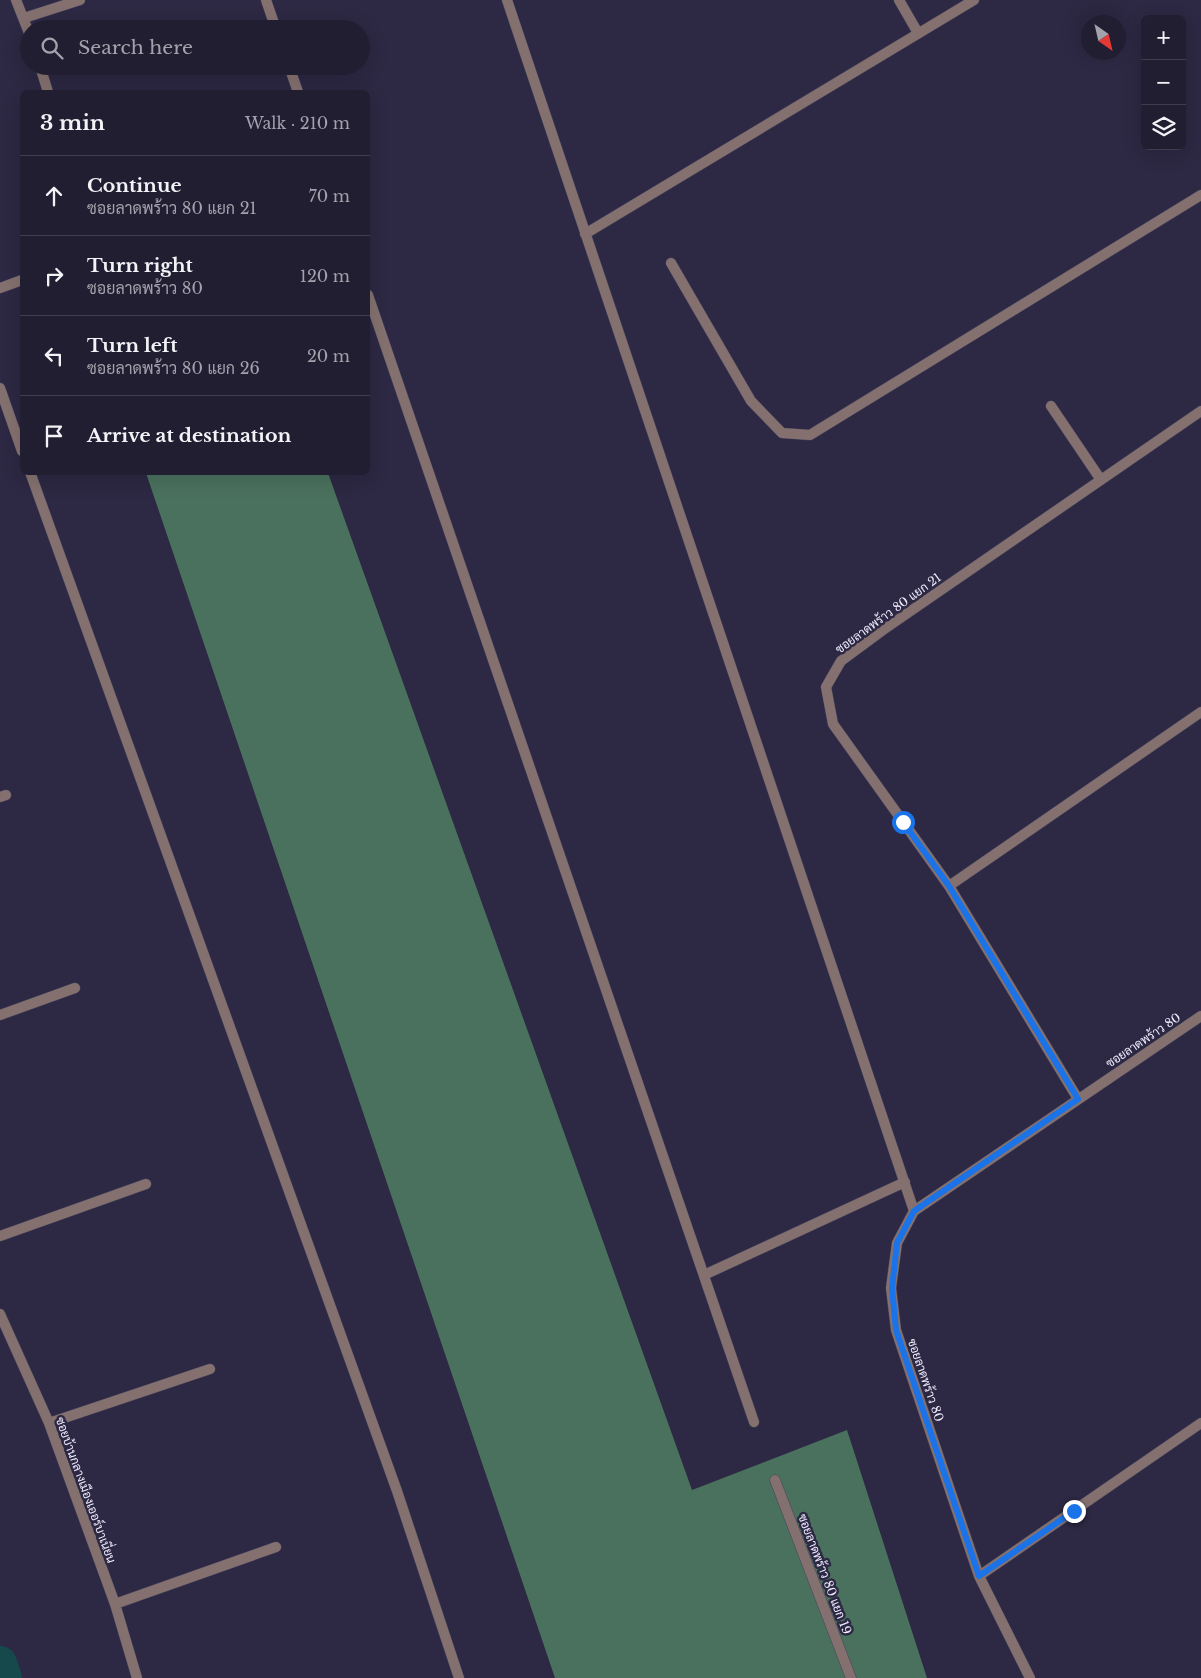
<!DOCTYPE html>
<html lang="en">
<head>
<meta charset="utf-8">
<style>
	:root { --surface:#221e32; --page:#2a273a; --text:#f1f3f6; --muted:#a2a2ac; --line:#3f3c4d }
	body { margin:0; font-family:"Libre Baskerville",Sarabun,serif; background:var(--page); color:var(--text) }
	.controls { position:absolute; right:15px; top:15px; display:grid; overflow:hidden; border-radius:8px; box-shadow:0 5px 20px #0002 }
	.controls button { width:45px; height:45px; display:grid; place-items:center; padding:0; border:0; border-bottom:1px solid var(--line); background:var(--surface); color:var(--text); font:25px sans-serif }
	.compass { position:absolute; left:1081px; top:15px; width:45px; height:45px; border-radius:50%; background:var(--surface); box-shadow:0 5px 20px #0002; rotate:146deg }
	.stop { position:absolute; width:15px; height:15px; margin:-11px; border:4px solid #1a73e8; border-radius:50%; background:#fff }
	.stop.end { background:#1a73e8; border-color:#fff; box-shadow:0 1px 5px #0008 }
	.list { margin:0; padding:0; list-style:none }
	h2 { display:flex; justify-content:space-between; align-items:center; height:65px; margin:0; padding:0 20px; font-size:21px }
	h2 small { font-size:16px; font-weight:400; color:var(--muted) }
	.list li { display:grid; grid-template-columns:32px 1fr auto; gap:15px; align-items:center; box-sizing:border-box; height:80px; padding:0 20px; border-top:1px solid var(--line) }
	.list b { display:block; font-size:19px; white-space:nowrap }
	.list p { margin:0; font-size:16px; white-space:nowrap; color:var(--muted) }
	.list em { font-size:16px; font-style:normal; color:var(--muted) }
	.icon { flex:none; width:28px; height:28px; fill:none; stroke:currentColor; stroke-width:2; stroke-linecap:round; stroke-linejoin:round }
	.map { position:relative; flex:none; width:1201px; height:1678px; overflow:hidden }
	.search { position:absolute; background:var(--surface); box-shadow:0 5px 20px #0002; left:20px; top:20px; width:350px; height:55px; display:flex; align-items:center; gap:12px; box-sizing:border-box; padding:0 18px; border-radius:28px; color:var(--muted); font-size:19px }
	.panel { position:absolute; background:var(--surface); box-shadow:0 5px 20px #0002; left:20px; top:90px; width:350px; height:385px; border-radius:8px }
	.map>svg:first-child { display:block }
	.forest { fill:#4a715e }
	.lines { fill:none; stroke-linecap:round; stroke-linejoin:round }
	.canal { stroke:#15494c; stroke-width:34 }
	.lane-casing { stroke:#48445d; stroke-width:11 }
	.street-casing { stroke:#48445d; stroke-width:11 }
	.lane { stroke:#84716f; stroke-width:10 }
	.street { stroke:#84716f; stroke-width:10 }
	.route { stroke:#1a73e8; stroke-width:6 }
	.labels { text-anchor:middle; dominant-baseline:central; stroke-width:5; stroke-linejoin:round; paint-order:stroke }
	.street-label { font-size:12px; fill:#efedff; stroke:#2d2843 }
</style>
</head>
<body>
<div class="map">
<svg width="1201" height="1678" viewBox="0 0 1201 1678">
	<rect width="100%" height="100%" fill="#2d2843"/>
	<path class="forest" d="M146 473H328L692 1490 847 1430 927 1678H555Z"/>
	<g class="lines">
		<path class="canal" d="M0 1663 5 1678"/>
		<defs>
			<path id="lane" d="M899 0 918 33"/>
			<path id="street" d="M16 0 29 33
				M266 0 276 29
				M507 0 914 1211
				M24 18 80 0
				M40 66 48 92
				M289 66 298 92
				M585 234 974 0
				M671 263 751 401 782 433 810 435 1201 195
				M0 288 22 280
				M368 295 754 1422
				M0 388 22 451
				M1051 406 1101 480
				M30 472 397 1491 459 1678
				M0 797 6 795
				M949 886 1201 712
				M0 1015 75 988
				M1078 1099 949 886 833 724 826 687 841 661 883 630 1201 411
				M0 1236 146 1184
				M704 1275 905 1182
				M0 1314 49 1423 115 1604 137 1678
				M49 1423 210 1369
				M775 1480 851 1678
				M979 1576 1201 1423
				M115 1604 276 1547
				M1030 1678 979 1576 896 1330 891 1288 897 1243 914 1211 1201 1016"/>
		</defs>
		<use href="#lane" class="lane-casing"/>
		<use href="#street" class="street-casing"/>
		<use href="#lane" class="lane"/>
		<use href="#street" class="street"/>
	</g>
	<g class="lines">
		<path class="route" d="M903 822 949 886 1078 1099 914 1211 897 1243 892 1288 896 1330 979 1576 1074 1511"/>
	</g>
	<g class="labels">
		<g class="street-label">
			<text transform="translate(888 613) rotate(-36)">ซอยลาดพร้าว 80 แยก 21</text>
			<text transform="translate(1143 1040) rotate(-34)">ซอยลาดพร้าว 80</text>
			<text transform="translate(926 1380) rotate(71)">ซอยลาดพร้าว 80</text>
			<text transform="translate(86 1490) rotate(70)">ซอยบ้านกลางเมืองเออร์บาเนี่ยน</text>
			<text transform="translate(825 1574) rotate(69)">ซอยลาดพร้าว 80 แยก 19</text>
		</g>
	</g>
</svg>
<div class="controls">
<button>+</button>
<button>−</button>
<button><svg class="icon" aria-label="layers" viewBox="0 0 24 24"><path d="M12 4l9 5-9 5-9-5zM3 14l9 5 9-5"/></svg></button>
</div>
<svg class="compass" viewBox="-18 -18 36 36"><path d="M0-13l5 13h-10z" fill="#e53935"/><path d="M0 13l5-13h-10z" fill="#a2a2ac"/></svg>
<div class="stop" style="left:903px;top:822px"></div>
<div class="stop end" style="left:1074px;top:1511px"></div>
<div class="search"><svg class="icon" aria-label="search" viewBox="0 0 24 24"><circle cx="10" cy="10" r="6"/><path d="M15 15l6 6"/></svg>Search here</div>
<section class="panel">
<h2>3 min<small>Walk · 210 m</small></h2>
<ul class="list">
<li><svg class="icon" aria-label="ahead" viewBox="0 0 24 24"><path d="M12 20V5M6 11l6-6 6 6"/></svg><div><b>Continue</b><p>ซอยลาดพร้าว 80 แยก 21</p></div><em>70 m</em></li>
<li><svg class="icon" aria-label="right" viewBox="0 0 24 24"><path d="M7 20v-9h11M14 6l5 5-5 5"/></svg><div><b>Turn right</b><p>ซอยลาดพร้าว 80</p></div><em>120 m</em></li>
<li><svg class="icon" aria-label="left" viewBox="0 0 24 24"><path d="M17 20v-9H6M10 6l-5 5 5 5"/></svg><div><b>Turn left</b><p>ซอยลาดพร้าว 80 แยก 26</p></div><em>20 m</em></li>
<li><svg class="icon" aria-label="arrive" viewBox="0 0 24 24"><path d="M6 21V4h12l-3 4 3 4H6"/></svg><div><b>Arrive at destination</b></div></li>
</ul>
</section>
</div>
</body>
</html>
